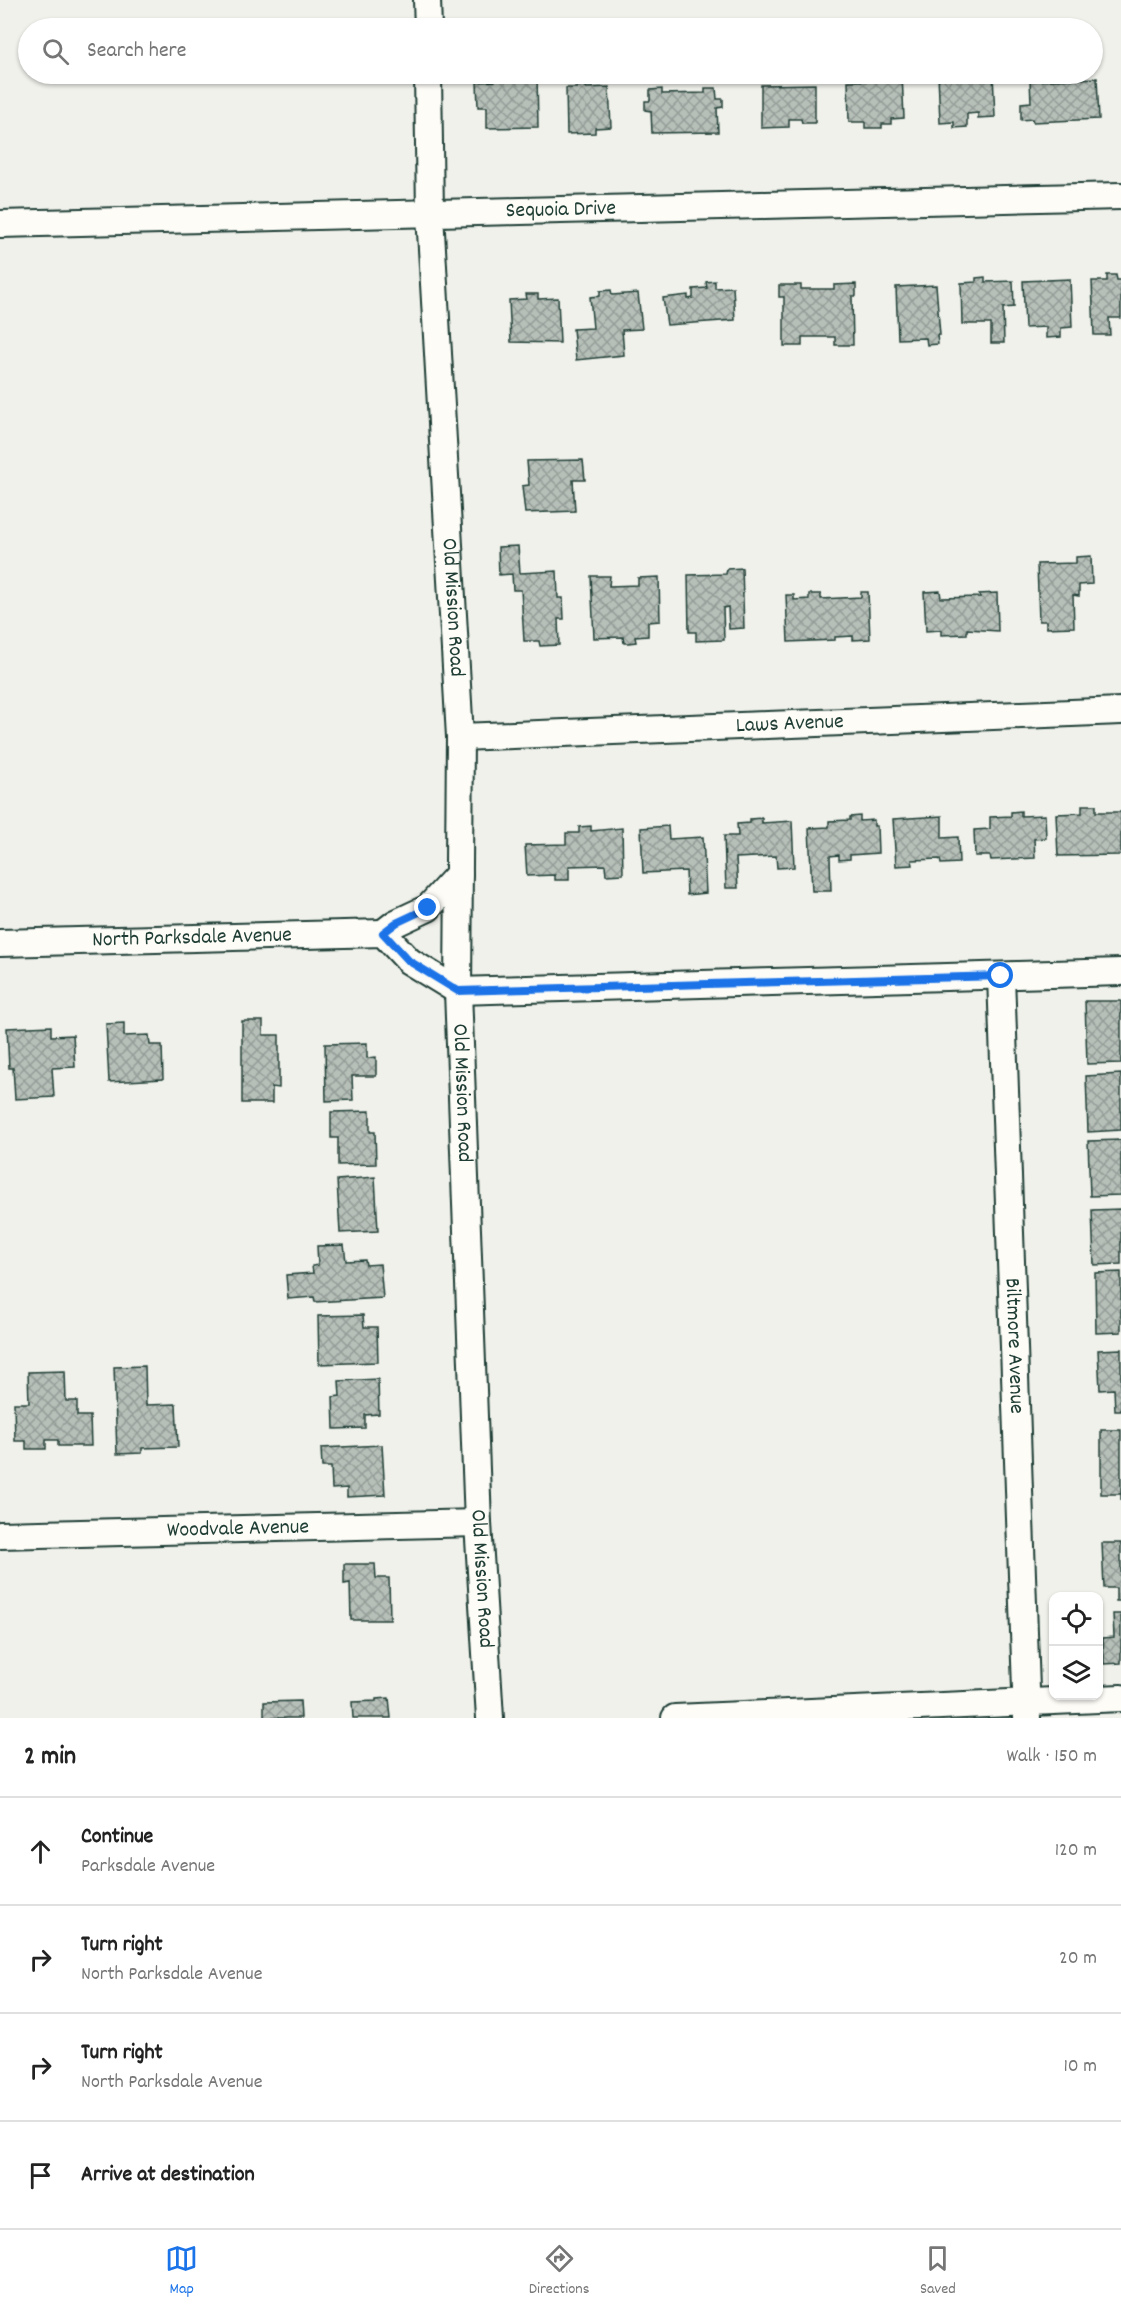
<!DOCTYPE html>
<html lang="en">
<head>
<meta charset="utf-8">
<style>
	:root { --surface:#fff; --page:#f2f2f2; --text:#222; --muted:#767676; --line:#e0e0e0; --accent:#1a73e8 }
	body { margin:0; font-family:Dekko,sans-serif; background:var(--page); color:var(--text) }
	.controls { position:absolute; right:18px; bottom:18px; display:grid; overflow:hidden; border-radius:12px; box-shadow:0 2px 4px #0004 }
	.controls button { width:54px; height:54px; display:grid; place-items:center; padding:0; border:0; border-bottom:2px solid var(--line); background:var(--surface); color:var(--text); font:30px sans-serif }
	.stop { position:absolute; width:18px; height:18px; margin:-14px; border:4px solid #1a73e8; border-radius:50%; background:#fff }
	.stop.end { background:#1a73e8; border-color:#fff; box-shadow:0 2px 6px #0008 }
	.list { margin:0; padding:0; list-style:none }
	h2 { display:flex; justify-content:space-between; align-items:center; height:78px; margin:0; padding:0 24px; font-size:26px }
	h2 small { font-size:20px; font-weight:400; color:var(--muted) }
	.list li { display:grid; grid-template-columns:39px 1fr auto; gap:18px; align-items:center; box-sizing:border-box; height:108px; padding:0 24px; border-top:2px solid var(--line) }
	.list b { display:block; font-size:22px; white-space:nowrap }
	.list p { margin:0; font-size:20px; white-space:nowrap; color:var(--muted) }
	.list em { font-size:20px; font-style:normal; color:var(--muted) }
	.icon { flex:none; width:33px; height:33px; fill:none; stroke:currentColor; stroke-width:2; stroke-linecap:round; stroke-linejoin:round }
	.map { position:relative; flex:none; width:1121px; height:1718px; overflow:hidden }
	.search { position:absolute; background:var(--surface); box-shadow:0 2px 4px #0004; left:18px; right:18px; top:18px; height:66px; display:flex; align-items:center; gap:15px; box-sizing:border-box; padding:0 21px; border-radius:33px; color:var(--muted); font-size:22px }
	.sheet { height:510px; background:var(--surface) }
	nav { display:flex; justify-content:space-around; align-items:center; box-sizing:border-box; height:84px; border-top:2px solid var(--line); background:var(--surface); font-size:16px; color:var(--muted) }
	nav a { display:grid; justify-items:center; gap:3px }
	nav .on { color:var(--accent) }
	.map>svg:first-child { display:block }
	.building { fill:url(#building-cross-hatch); stroke:#1f3d34; stroke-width:1.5 }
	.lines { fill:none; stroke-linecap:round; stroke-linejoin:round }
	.minor-casing { stroke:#1f3d34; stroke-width:30 }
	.minor { stroke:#fdfcf7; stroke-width:26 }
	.route { stroke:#1a73e8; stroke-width:8 }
	.labels { text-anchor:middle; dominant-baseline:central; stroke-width:4.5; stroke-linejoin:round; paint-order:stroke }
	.street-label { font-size:22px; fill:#1f3d34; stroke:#fdfcf7 }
</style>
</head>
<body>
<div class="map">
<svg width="1121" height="1718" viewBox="0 0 1121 1718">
	<defs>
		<pattern id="building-cross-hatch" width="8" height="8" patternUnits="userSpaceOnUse" patternTransform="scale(1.5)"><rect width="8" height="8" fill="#b6bfb8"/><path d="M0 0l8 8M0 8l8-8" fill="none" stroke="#939c96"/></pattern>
	</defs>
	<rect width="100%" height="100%" fill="#f0f1eb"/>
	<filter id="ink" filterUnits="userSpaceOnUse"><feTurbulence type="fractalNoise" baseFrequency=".0167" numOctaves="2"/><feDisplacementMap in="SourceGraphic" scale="12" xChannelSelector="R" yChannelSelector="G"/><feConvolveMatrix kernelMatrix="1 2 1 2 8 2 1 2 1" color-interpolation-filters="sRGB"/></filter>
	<g filter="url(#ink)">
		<path class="building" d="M495 74H537L538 127 487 128V107H478L477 82 495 81Z
			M885 74H902L904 118 891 119V124H882V128H865V122H849L848 81 886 80Z
			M938 74H993L995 117 978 118V113L967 114V127L954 128V122L940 123Z
			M1097 78 1099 119 1033 122 1032 119 1021 120V103L1031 102 1030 81Z
			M577 82H586V88L609 87 611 127 595 128V133L567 134 566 88H577Z
			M815 84V123H802L801 119H789V127L761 128V85Z
			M705 88H716L717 99H723V107L717 108 718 132 652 133 651 111 645 110V101H650V90L662 89V94L705 93Z
			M1107 275H1116L1117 280H1121V318H1109L1110 335H1094L1092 281H1107Z
			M985 277V282L1013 281 1014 307 1003 308 1004 343H991V324H962L961 283 976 282V278Z
			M1070 279 1072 327 1061 328V337L1046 338V327L1025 328 1023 281Z
			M715 281V288L733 287 735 320 667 325 663 298 688 295V299L693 298V289L707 288 706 282Z
			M856 284V296H852L853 345H835V337H802V346H784V297H779V285H801V289H834V285Z
			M936 285 940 335H937L938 344 927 345 926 338 898 339 896 287Z
			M611 290 612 295 638 293 642 329 622 330 624 355 576 360 573 329 593 328 590 297 600 296V291Z
			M526 294H538V299L558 298 560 343 511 342 509 300 527 299Z
			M583 460 585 480H573L575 511 525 513 522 486 529 485 527 461Z
			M518 546 520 573 557 571 558 598H563L564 619H558L559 645 540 646 539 641H524L521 590H513L512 574 499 575 498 547Z
			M1091 556 1092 584 1079 585V596L1073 595 1074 627 1046 628V621H1039L1037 564 1076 563V557Z
			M742 568 744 628 729 629 728 607 723 608 724 640 696 641V632H689L688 575 726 574 727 569Z
			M591 576H610L609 586 638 585V578L659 577 660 621 648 622V636L635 637 636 642 628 643H624L623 637 594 638Z
			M940 591 941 598 980 597 979 594 997 593 998 631 967 629V634L941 635V630L926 631 924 592Z
			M861 592H868L870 639 853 640V636L835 637V640L788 642 786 595H794V600L809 599V594H821V599L861 597Z
			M1082 805H1096V812H1121V855L1058 856 1056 814 1082 813Z
			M1021 811V816L1045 815 1046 838 1034 839 1035 858 991 860 990 856H975L974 830 990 829V817L1011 816V812Z
			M860 816V821L874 820V826H877L878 853 850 855V859L839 860V855L830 856 831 891H812L809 828 829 827V821L850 820V817Z
			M942 816V838L958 837 959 863 941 864 940 859 912 860 913 865 896 866 893 819Z
			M762 818V823L792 821 794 867 777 868 776 856 736 858 738 888H726L724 836H738L737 824 750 823V819Z
			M591 826V831L622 828 623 874 606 875 605 865 569 866V880H555V875L527 876 525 845 566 844V833H579V827Z
			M668 826 669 839 703 837 706 893 687 895 686 871 643 873 641 828Z
			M1085 1001H1121V1063L1087 1064Z
			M242 1021H263V1035H279V1088L272 1087V1103H242Z
			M124 1023V1036L149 1035 150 1045H162L163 1079 109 1082 106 1024Z
			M51 1026V1036L73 1035 75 1067 52 1068 54 1097 15 1099 13 1068H9L7 1028Z
			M367 1043V1058L376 1057V1076H352L353 1100 326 1101 325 1044Z
			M1121 1074V1130L1088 1132 1086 1076Z
			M370 1111V1132H375L376 1164 338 1165V1138H331V1112Z
			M1121 1140V1195L1090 1196 1088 1141Z
			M375 1177 378 1231 340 1233 337 1180Z
			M1121 1209V1264L1094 1265 1092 1210Z
			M344 1245 346 1261 365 1260 366 1265 380 1264 383 1298 315 1302 314 1297 288 1299 286 1275 313 1273 312 1266 318 1265 317 1246Z
			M1121 1272V1332L1096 1333 1095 1273Z
			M363 1315 364 1327H377L378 1362 319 1364 318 1316Z
			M1121 1349V1411H1115L1114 1389 1100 1390 1098 1350Z
			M145 1366 146 1405 176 1404 178 1447 142 1448V1453L117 1454 114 1367Z
			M65 1371 66 1401H77V1416H90L91 1446H58V1440H46V1449H26V1441H15L14 1403H29L28 1372Z
			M378 1379 379 1414 365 1415V1428L334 1429 333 1397 340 1396 339 1381Z
			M1101 1430H1121V1500V1494H1101Z
			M382 1445 385 1495 347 1497V1488L332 1489 331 1467H322L321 1448Z
			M1102 1543H1121V1601H1116V1588H1104Z
			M344 1564H375L376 1578H389L390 1620H351L350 1583 344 1584Z
			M1113 1614H1121V1663L1104 1664 1103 1638 1114 1637Z
			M389 1698 391 1718H353L352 1702 376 1701V1699Z
			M300 1701 301 1718H264V1702Z"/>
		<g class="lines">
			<defs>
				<g id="minor">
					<path d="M427 0 428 28"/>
					<path id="s1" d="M428 74 430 214 460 737 458 991 478 1523 490 1718"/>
					<path id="s2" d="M0 224 1121 196"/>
					<path id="s3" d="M460 737 1121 711"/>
					<path d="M383 933 396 923 428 908 459 874"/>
					<path id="s4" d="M0 943 383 933 409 961 458 991"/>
					<path id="s5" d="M1001 976 1027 1718"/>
					<path d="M458 991 1121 972"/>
					<path id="s6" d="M0 1535 478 1523"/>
					<path d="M675 1718 1121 1698"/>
				</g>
			</defs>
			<use href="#minor" class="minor-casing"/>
			<use href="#minor" class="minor"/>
		</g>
	</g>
	<g class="lines" filter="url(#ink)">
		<path class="route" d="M428 908 396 923 383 933 409 961 458 991 1001 976"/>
	</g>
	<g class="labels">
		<g class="street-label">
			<text stroke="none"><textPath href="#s2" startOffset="561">Sequoia Drive</textPath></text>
			<text stroke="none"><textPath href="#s1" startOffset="534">Old Mission Road</textPath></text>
			<text stroke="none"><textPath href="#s3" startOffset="330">Laws Avenue</textPath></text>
			<text stroke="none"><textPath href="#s4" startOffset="192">North Parksdale Avenue</textPath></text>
			<text stroke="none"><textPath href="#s1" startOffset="1020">Old Mission Road</textPath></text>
			<text stroke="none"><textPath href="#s5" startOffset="370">Biltmore Avenue</textPath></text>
			<text stroke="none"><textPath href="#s6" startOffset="238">Woodvale Avenue</textPath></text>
			<text stroke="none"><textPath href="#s1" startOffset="1506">Old Mission Road</textPath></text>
		</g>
	</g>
</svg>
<div class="controls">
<button><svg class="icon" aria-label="locate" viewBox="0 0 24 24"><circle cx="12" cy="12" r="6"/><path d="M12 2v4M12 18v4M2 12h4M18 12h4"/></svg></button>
<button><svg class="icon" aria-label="layers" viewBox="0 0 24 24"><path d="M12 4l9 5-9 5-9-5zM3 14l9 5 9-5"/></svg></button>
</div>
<div class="stop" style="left:1001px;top:976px"></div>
<div class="stop end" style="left:428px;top:908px"></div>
<div class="search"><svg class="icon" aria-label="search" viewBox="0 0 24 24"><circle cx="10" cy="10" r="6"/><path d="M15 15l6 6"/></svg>Search here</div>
</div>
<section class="sheet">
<h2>2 min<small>Walk · 150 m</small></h2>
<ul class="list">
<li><svg class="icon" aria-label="ahead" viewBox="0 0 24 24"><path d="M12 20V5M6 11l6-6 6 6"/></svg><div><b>Continue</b><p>Parksdale Avenue</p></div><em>120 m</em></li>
<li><svg class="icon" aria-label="right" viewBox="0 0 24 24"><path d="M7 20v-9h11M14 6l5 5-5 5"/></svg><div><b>Turn right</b><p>North Parksdale Avenue</p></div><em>20 m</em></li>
<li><svg class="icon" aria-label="right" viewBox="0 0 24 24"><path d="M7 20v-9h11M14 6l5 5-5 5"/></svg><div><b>Turn right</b><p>North Parksdale Avenue</p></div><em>10 m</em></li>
<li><svg class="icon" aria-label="arrive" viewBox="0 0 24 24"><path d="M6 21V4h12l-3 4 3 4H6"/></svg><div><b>Arrive at destination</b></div></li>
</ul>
</section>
<nav>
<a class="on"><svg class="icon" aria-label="map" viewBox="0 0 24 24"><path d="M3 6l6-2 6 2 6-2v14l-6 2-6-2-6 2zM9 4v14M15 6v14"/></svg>Map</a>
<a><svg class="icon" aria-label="directions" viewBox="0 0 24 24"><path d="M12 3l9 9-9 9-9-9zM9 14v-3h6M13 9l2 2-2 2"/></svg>Directions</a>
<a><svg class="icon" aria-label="saved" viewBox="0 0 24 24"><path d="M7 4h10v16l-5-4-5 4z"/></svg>Saved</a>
</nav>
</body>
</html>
